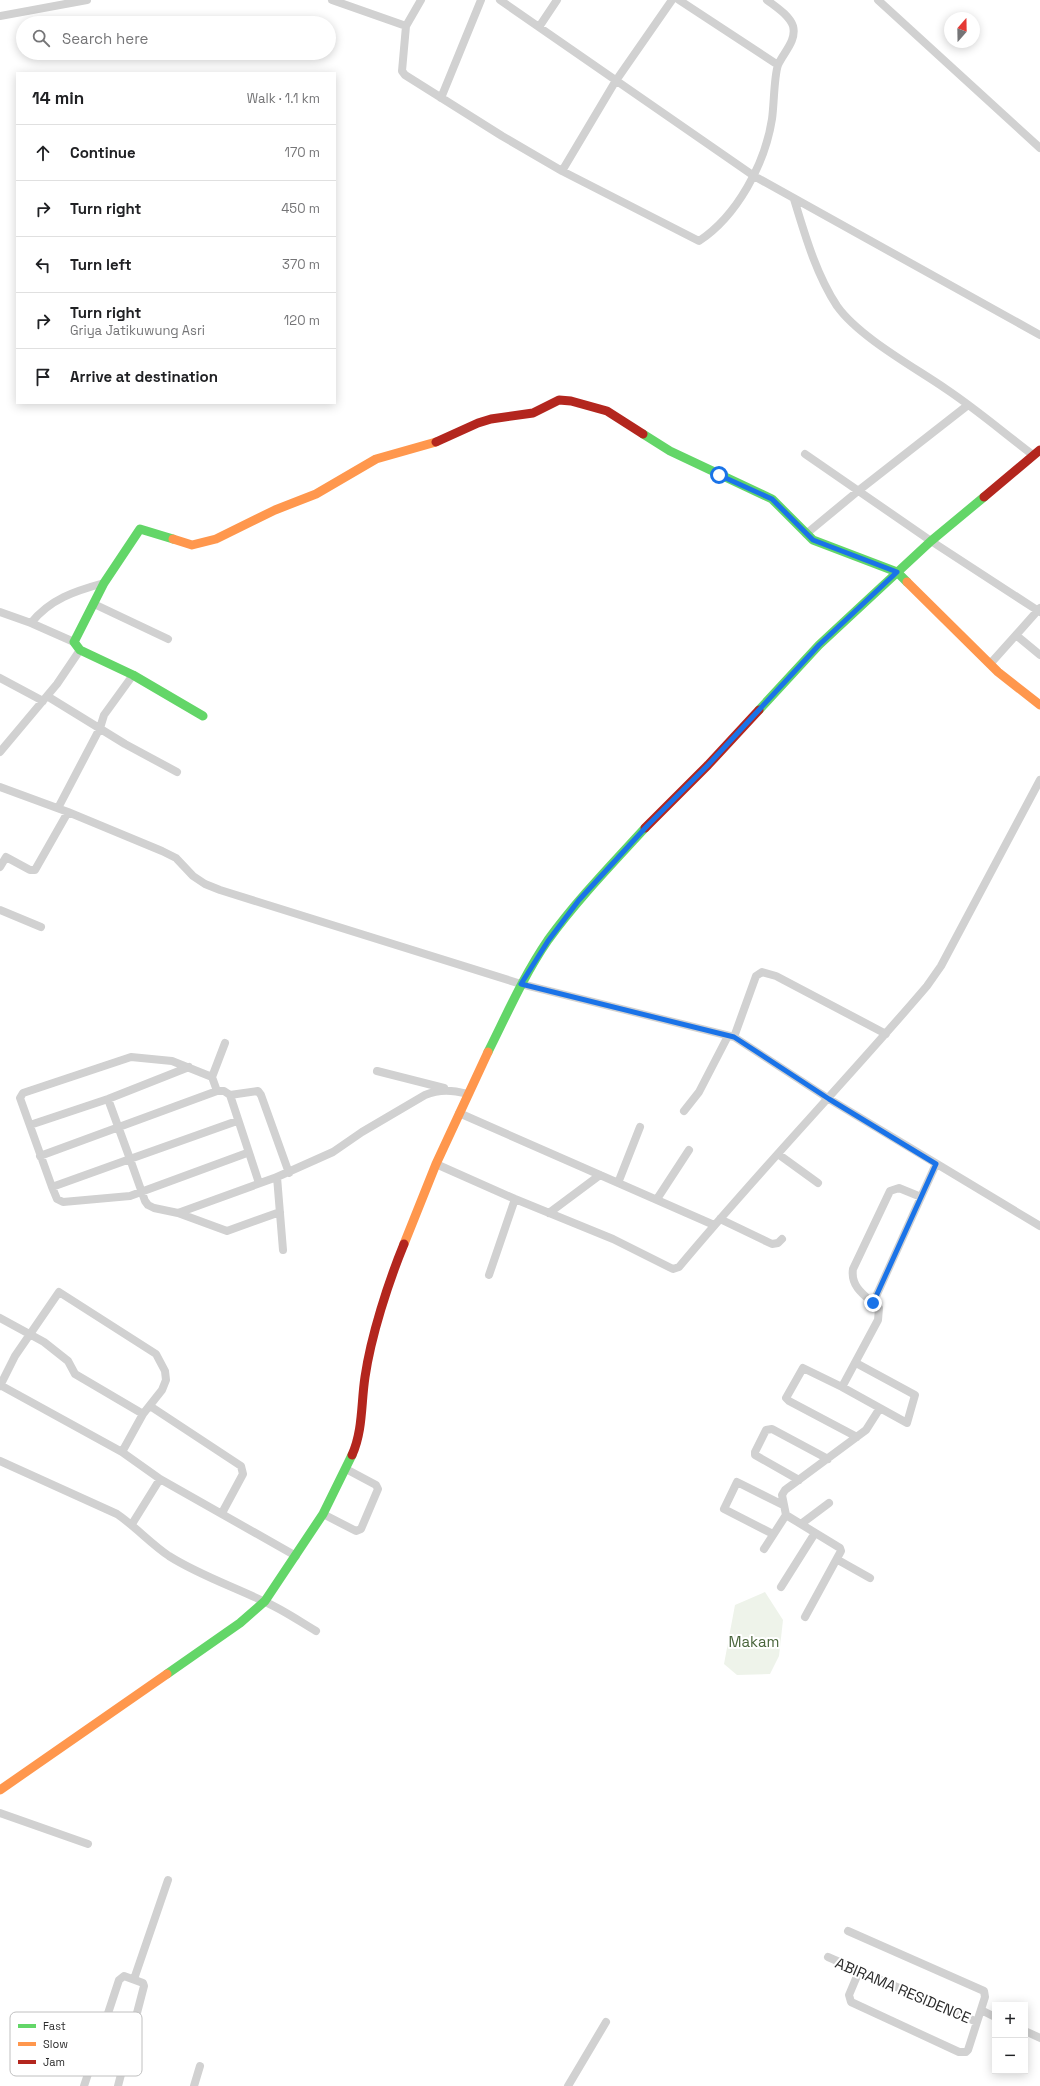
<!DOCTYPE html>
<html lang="en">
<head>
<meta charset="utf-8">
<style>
	:root { --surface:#fff; --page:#f6f6f6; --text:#202124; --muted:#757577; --line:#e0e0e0 }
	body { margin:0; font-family:"Space Grotesk",sans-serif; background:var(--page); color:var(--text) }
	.controls { position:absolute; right:12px; bottom:12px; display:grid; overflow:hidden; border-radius:0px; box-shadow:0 2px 10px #0003 }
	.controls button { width:36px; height:36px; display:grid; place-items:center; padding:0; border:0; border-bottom:1px solid var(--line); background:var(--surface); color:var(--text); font:20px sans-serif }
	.compass { position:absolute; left:944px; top:12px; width:36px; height:36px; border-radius:50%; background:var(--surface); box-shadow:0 2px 10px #0003; rotate:20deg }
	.stop { position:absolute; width:12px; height:12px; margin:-9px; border:3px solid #1a73e8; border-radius:50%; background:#fff }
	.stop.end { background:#1a73e8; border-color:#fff; box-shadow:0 1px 4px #0008 }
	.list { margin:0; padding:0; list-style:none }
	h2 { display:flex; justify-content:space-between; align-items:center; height:52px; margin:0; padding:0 16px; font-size:17px }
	h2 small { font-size:13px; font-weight:400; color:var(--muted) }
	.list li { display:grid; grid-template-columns:26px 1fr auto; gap:12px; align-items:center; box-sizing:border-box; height:56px; padding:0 16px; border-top:1px solid var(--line) }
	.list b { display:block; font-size:15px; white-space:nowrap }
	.list p { margin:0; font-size:13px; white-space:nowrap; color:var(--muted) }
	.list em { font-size:13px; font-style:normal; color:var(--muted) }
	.icon { flex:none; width:22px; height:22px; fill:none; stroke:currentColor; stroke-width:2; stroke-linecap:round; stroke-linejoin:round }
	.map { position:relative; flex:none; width:1040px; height:2086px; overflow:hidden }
	.search { position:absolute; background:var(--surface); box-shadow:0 2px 10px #0003; left:16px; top:16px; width:320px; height:44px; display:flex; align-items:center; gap:10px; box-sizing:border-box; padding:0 14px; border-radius:22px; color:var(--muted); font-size:15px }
	.panel { position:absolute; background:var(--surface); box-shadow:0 2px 10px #0003; left:16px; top:72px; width:320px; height:332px; border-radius:0px }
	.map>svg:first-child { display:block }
	.green { fill:#eef3ea }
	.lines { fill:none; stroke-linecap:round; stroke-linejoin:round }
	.street { stroke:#d1d1d1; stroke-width:8 }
	.fast { stroke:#63d668; stroke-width:9 }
	.slow { stroke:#ff974d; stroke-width:9 }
	.jam { stroke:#b3261e; stroke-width:9 }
	.route { stroke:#1a73e8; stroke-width:5 }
	.labels { text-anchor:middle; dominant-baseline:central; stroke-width:4; stroke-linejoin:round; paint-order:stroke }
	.park-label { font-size:15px; fill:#49653b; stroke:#fff }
	.street-label { font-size:15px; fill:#2c2c2c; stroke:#fff }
	.key { fill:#fff; stroke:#c0c0c0; stroke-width:1 }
	.key-label { font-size:11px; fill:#2c2c2c }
</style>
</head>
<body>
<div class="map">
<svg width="1040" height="2086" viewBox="0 0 1040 2086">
	<rect width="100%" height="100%" fill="#fff"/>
	<path class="green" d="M765 1592 783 1620 779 1656 770 1674 737 1675 724 1664 735 1605Z"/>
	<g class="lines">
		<path class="street" d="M332 0 406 26
			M421 0 406 26 402 71 405 75 502 136 562 171 699 241C737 216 765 164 772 119 774 106 774 76 778 65 783 53 797 41 793 26 789 15 776 7 767 0
			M500 0 754 176 1040 335
			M679 0 778 65
			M878 0 1040 148
			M0 16 87 0
			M539 27 557 0
			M441 98 481 0
			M562 171 615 82 672 0
			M794 199C805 235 816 274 837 306 859 337 914 367 946 389 976 409 1004 433 1033 455
			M805 454 931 541 1040 612
			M806 534 858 491 968 405
			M94 604 168 639
			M1040 608 1016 635 1040 655
			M0 612 31 623 74 642
			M31 623C50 599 75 591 104 583
			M990 664 1016 635
			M0 678 43 701
			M47 696 125 744 177 772
			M0 752 57 684 80 650
			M0 787 68 812 162 851 176 858 193 876 205 884 220 890 521 984 734 1037 829 1099 1040 1226
			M58 808 100 728 104 715 133 675
			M0 867 6 857 30 870H35L68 812
			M0 910 41 927
			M734 1037 756 976 762 972 776 976 886 1034
			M377 1071 444 1088
			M212 1077 225 1043
			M230 1095 258 1091 261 1095 289 1173
			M108 1099 130 1159 237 1121
			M684 1111 699 1092 728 1036
			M459 1113 714 1225
			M30 1125 108 1099 189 1067
			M778 1154 818 1183
			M40 1156 217 1091
			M436 1164 515 1199 613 1239 673 1269 679 1267C759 1171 846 1081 927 986L941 966 1040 780
			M277 1177 283 1250
			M259 1183 230 1095 224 1091H217L212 1077 172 1061 131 1057 23 1093 20 1098 52 1187 130 1159 145 1201 148 1205 154 1208 178 1213 227 1231 280 1212
			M618 1183 640 1127
			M52 1187 57 1199 63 1202 130 1196 247 1153
			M657 1199 689 1150
			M178 1213 277 1177 333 1152 362 1132 425 1095C440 1089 452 1090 468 1094
			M549 1213 600 1175
			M720 1219 772 1244 778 1243 782 1239
			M489 1275 515 1199
			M873 1303 936 1164
			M0 1318 44 1342 68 1361 75 1374 143 1414
			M856 1363 915 1395 907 1423 842 1387 878 1320 879 1308C867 1297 850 1288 853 1269L890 1191 899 1188 921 1197
			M0 1385 122 1452 160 1479 296 1556
			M0 1386 15 1356 59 1292 156 1354 165 1371 166 1380 162 1390 143 1414 122 1452
			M842 1387 803 1368 786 1398 789 1401 857 1437
			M150 1406 241 1466 243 1474 222 1513
			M0 1461 117 1514C136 1527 151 1544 169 1556 199 1575 232 1586 263 1601 282 1609 299 1621 316 1631
			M799 1480 755 1455V1452L766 1430 772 1429 828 1459
			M323 1514 356 1531 361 1529 378 1489 376 1485 346 1469
			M132 1524 160 1479
			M801 1524 829 1503
			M773 1534 724 1509 737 1482 783 1505
			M764 1549 786 1515
			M838 1560 870 1578
			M781 1587 815 1533
			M805 1617 841 1551 840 1548 786 1515 782 1495 785 1490 866 1430 880 1408
			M0 1813 88 1844
			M848 1931 984 1991 985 1997 968 2050 966 2052H959L851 2002 849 1995 857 1976
			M828 1957 977 2022
			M134 1979 168 1880
			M981 2010 995 2017
			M1025 2031 1040 2038
			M84 2086 119 1980 124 1976 143 1983 144 1986 118 2086
			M194 2086 200 2066
			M568 2086 606 2022"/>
		<path class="fast" d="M643 434 670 451 772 499 813 540 897 572 907 582
			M173 539 140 529 104 583 74 642 80 650 133 675 203 716
			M759 710 819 645 931 541 984 497
			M488 1052C507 1014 524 975 548 940 577 900 612 864 645 828
			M167 1674 240 1623 265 1601 323 1514 352 1455"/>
		<path class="slow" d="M173 539 192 545 216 539 275 510 316 494 376 459 436 442
			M907 582 998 672 1040 705
			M404 1244 436 1164 488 1052
			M0 1790 167 1674"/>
		<path class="jam" d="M436 442 478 423 491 419 533 413 559 400 571 401 607 411 643 434
			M984 497 1040 450
			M645 828 708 765 759 710
			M352 1455C363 1431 361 1403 365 1377 371 1336 388 1283 404 1244"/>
	</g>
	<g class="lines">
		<path class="route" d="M719 475 772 499 813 540 897 572 819 645 708 765 647 826 579 900 548 941 521 984 734 1037 829 1099 936 1164 873 1303"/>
	</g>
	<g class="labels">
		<g class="park-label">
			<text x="754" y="1641">Makam</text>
		</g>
		<g class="street-label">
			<text transform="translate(903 1990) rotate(23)">ABIRAMA RESIDENCE</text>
		</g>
	</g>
	<rect x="10" y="2012" width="132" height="64" rx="6" class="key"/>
	<rect x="18" y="2024" width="18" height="4" fill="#63d668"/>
	<rect x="18" y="2042" width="18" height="4" fill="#ff974d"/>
	<rect x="18" y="2060" width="18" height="4" fill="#b3261e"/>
	<g class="key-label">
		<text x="43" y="2030">Fast</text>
		<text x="43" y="2048">Slow</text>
		<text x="43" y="2066">Jam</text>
	</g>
</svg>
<div class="controls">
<button>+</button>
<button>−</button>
</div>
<svg class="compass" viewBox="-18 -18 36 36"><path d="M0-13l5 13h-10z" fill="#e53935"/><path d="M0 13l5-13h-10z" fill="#757577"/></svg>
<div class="stop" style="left:719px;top:475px"></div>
<div class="stop end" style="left:873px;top:1303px"></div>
<div class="search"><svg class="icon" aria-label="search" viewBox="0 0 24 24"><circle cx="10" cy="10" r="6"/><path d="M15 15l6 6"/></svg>Search here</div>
<section class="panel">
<h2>14 min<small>Walk · 1.1 km</small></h2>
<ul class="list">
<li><svg class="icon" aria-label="ahead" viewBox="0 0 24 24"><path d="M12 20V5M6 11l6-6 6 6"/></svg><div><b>Continue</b></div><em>170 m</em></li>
<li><svg class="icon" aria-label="right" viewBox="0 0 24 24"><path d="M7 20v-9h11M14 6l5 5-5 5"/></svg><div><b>Turn right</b></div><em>450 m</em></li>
<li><svg class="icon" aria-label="left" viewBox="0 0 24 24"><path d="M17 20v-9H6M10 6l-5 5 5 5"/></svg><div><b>Turn left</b></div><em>370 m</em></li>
<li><svg class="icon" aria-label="right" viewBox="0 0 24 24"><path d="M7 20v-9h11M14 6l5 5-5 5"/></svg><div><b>Turn right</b><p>Griya Jatikuwung Asri</p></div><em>120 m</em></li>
<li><svg class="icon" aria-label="arrive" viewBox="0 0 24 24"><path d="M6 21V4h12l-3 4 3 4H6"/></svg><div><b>Arrive at destination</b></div></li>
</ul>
</section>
</div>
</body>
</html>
